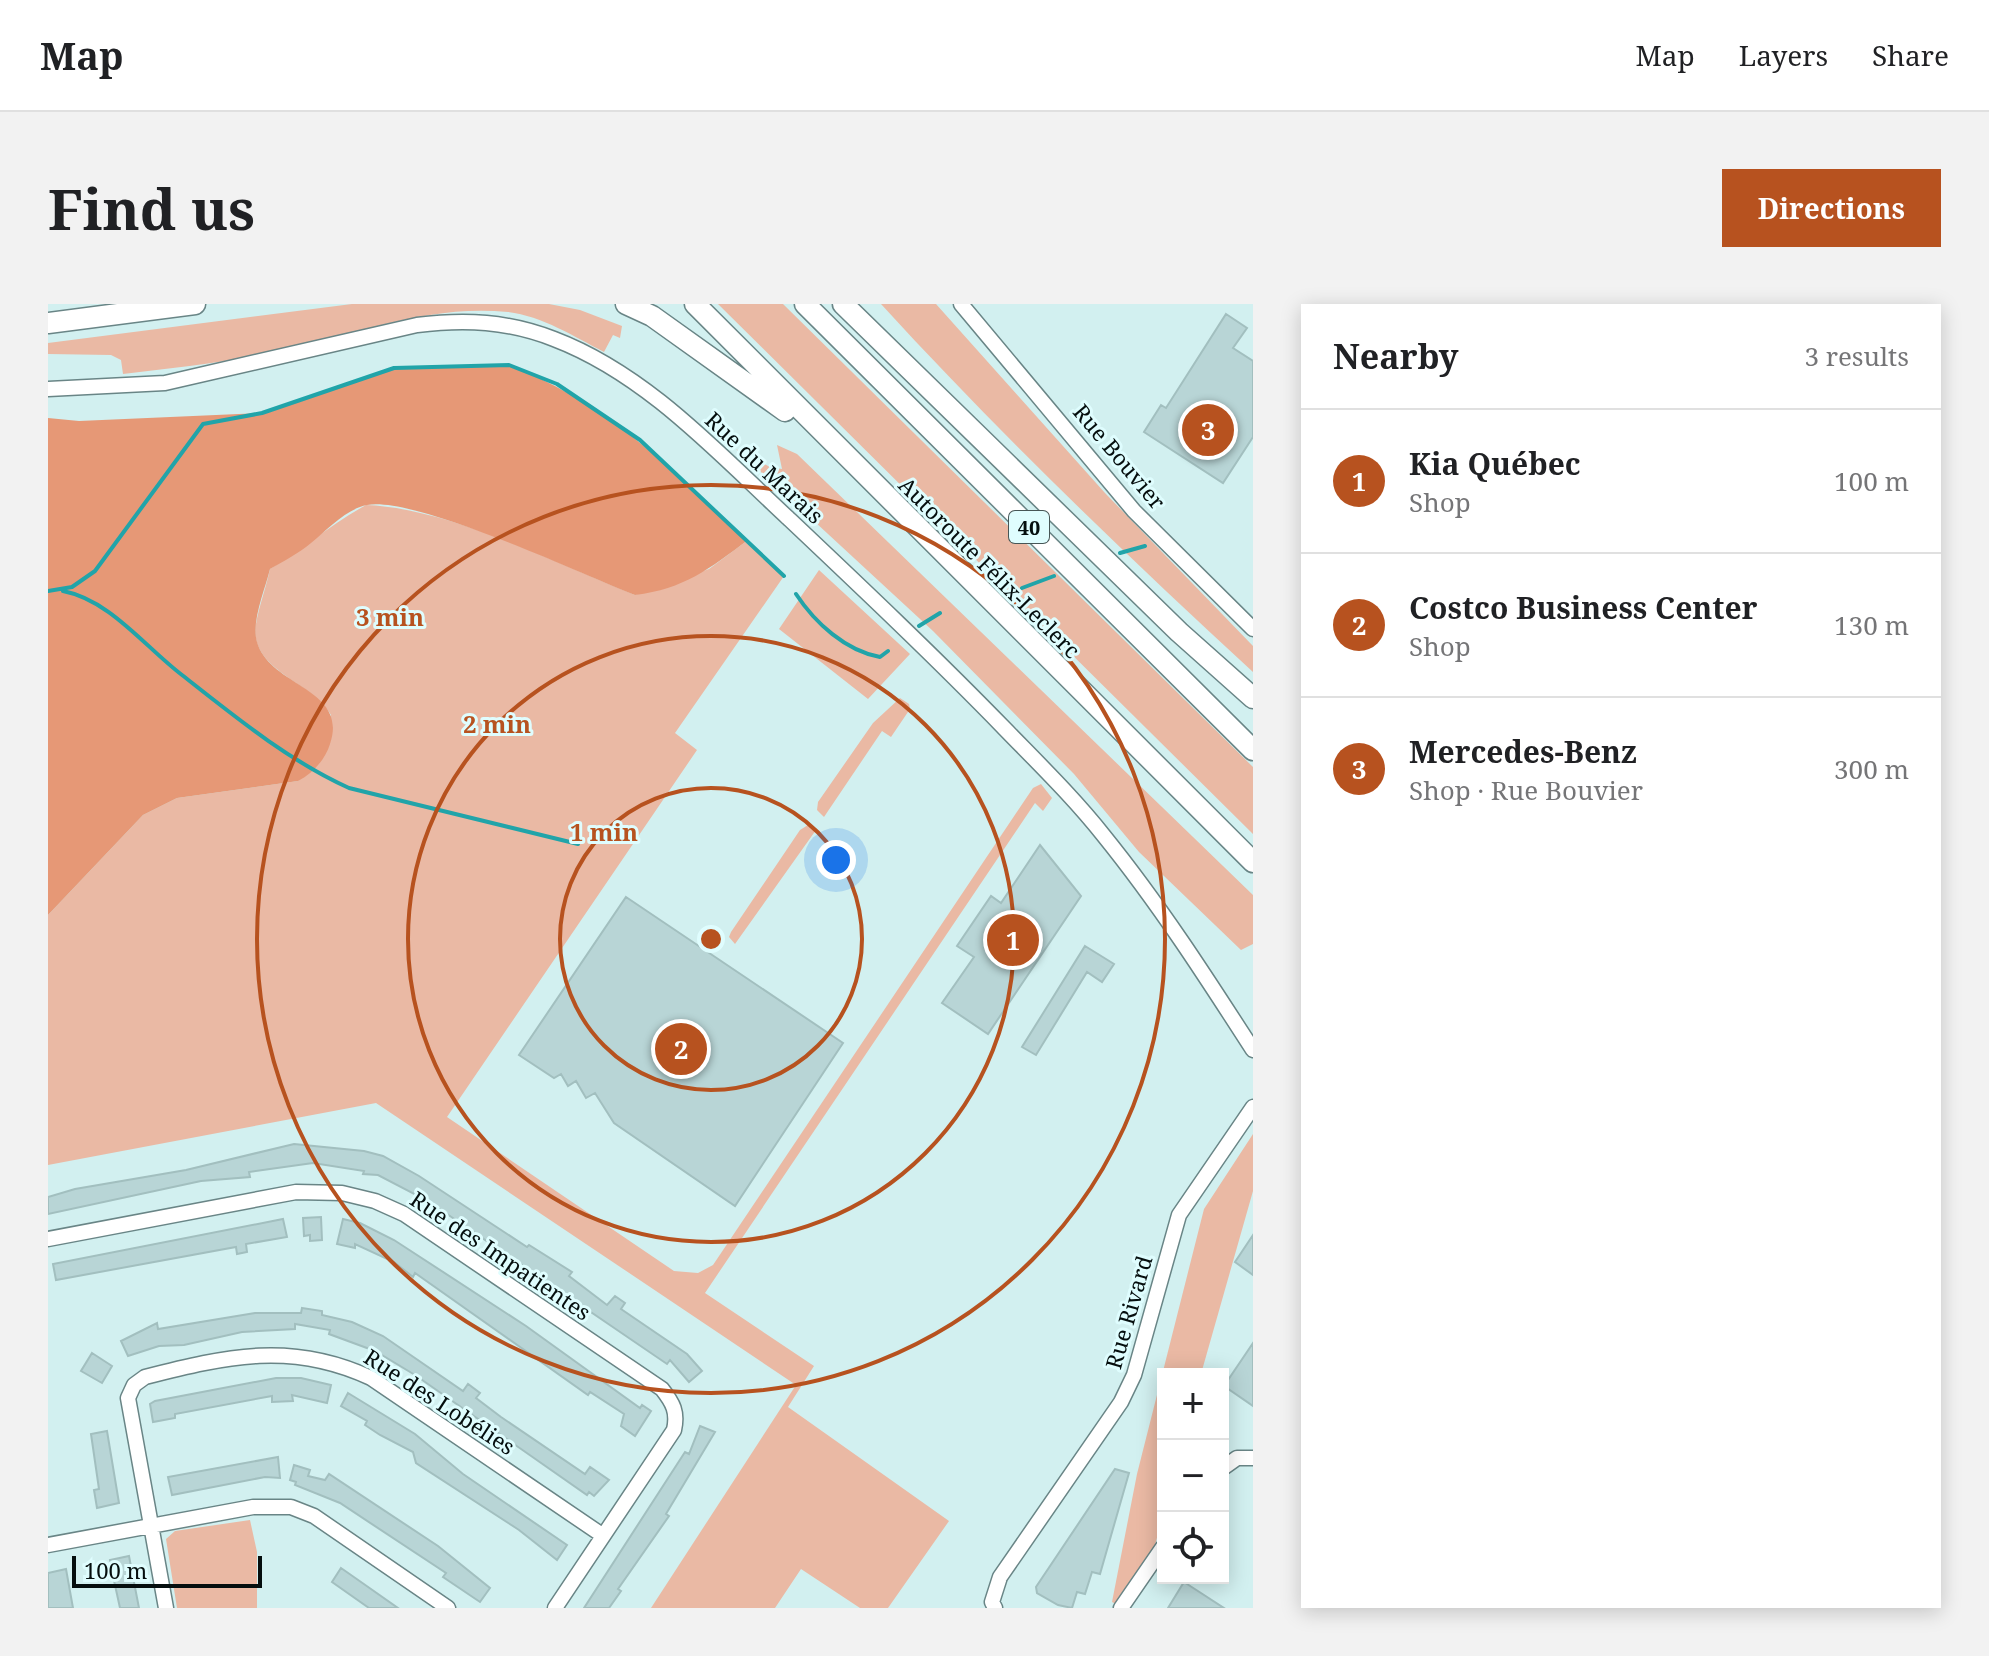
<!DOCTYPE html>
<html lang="en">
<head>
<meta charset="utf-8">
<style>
	:root { --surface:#fff; --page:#f2f2f2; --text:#202124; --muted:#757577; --line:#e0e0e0; --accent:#b7521f }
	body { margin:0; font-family:"Noto Serif",serif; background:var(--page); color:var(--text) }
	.controls { position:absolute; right:24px; bottom:24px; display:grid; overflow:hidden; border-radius:0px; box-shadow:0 4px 20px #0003 }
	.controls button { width:72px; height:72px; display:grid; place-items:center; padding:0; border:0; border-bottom:2px solid var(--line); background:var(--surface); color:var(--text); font:40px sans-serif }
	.scale { position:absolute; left:24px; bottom:20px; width:190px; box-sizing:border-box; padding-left:8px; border:4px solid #050e0e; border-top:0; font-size:22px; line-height:28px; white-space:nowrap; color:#050e0e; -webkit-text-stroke:6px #dffdfe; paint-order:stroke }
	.you { position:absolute; left:788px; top:556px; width:28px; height:28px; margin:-20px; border:6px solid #fff; border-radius:50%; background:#1a73e8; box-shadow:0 0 0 12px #1a73e833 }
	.badge { display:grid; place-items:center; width:52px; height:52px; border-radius:50%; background:var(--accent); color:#fff; font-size:26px; font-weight:700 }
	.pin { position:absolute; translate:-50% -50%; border:4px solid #fff; box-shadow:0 2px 8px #0006 }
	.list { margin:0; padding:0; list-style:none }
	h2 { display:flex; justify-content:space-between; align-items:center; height:104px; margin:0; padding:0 32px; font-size:34px }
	h2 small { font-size:26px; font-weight:400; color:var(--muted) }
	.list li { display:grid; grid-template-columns:52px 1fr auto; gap:24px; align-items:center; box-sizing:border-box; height:144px; padding:0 32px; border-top:2px solid var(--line) }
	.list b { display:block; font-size:30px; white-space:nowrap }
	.list p { margin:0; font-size:26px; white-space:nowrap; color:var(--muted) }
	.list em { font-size:26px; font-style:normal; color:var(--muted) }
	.icon { flex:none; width:44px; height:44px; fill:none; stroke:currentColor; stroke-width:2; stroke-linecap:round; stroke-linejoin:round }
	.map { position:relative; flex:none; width:1205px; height:1304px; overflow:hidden; border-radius:0px }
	header { display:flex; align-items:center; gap:48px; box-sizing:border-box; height:112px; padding:0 40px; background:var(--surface); border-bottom:2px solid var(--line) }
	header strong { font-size:38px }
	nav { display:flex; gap:44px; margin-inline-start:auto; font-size:28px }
	.intro { display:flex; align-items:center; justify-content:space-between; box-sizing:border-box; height:192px; padding:0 48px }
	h1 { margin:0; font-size:56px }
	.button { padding:20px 36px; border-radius:0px; background:var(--accent); color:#fff; font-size:28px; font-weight:700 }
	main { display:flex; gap:48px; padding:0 48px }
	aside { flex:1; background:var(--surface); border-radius:0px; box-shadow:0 4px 20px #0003 }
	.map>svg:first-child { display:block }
	.green { fill:#eab9a4 }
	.forest { fill:#e69876 }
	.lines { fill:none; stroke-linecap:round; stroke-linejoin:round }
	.stream { stroke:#21a4a9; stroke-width:4 }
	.building { fill:#b8d5d6; stroke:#a2bfbf; stroke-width:2 }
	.minor-casing { stroke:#698586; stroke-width:17 }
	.highway-casing { stroke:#698586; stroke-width:23 }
	.minor { stroke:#fff; stroke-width:14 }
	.highway { stroke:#fff; stroke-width:20 }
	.ring { fill:none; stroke:#b7521f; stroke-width:4 }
	.labels { text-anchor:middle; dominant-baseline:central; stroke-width:6; stroke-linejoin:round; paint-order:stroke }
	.shield { fill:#dffdfe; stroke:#465656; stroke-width:2 }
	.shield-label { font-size:20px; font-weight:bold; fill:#050e0e }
	.street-label { font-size:22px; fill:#050e0e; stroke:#dffdfe }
	.centre { fill:#b7521f; stroke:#dffdfe; stroke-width:4 }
	.ring-label { font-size:24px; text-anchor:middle; font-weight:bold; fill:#b7521f; stroke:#dffdfe; stroke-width:6; stroke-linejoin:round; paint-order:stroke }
</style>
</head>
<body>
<header>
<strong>Map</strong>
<nav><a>Map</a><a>Layers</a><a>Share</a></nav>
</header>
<div class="intro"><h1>Find us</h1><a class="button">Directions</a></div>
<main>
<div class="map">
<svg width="1205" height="1304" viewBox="0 0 1205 1304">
	<rect width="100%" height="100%" fill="#d2f0f0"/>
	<path class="green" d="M304 0H501L532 6 574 22 572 34 565 31 556 48C527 33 494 12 460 8 380 0 310 30 233 47 180 58 128 64 75 70L73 56 63 51 0 50V39Z
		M670 0H735L1205 463V530Z
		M833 0H888L1057 189 1205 342V368C1077 250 951 129 833 0Z
		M729 141 749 150 1205 591V640L1193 646 1091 548 1026 470 885 327 688 145 722 163 734 165Z
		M318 201C401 204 508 259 587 291L661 265 700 236 736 272 627 429 649 446 399 813 626 967 650 969 665 961 985 484 993 480 1004 494 995 507 987 499 657 989 766 1062 740 1103 901 1217 840 1304H812L753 1265 727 1304H603L748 1081 328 799 0 861V611L95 511 129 494 250 477 283 411C265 378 200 366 208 320 211 302 218 284 222 265 255 244 284 220 318 201Z
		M771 266 862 350 820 395 731 325Z
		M852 394 861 400 862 405 843 433 834 427 776 513 769 506 770 498 825 419Z
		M760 521 768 526 687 640 681 633 683 628 752 526Z
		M1205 830V887L1153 1070H1115V1211L1106 1245 1068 1300 1064 1298 1089 1170 1156 905Z
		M202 1216 209 1248V1304H129L118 1235 127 1227Z"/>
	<path class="forest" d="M461 61C561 100 623 165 700 236 661 265 636 285 587 291 533 270 368 192 319 201 298 205 279 226 263 239 251 249 236 257 222 265 217 286 203 317 209 338 222 383 301 384 282 440 277 456 265 469 250 477L129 494 95 511 0 611V114L31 117 214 109 346 64Z"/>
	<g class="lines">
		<path class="stream" d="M1072 249 1097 242
			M974 284 1006 272
			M0 287 24 283 47 267 155 120 214 109 346 64 461 61 509 80 592 136 736 272
			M15 287C62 296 97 343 134 371 186 412 241 457 301 484L530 540
			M748 290C767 319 798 347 832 353L840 347
			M871 322 892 309"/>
	</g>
	<path class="building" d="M1178 10 1199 24 1185 44 1205 57V133L1175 179 1096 128 1113 101 1118 104Z
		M992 541 1033 592 940 730 894 699 926 653 909 642 943 592 953 599Z
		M578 593 795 739 687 902 566 819 547 789 538 794 528 777 520 782 513 770 506 774 471 751Z
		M1037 642 1066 660 1054 678 1039 668 988 751 974 743Z
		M246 840 316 847 335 852 371 872 479 943 481 941 524 968 521 972 559 1001 567 992 577 999 573 1005 639 1050 654 1067 641 1078 622 1056 619 1060 380 897 330 871 315 870 316 867 265 859 222 865 201 868 202 873 153 877 0 910V893L27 885 138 866Z
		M273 913 274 936 262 937V931L256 932 255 914Z
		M235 915 239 933 198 940 199 948 189 950 188 943 8 976 5 960Z
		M295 915 312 919 346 936 478 1022 592 1104 594 1101 603 1107 587 1132 573 1122 576 1110 542 1088 540 1091 367 969 365 973 346 958 307 940V944L289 940Z
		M1205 931V971L1187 958Z
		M254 1004 274 1007V1011L304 1018 335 1032 415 1087 420 1080 432 1089 428 1094 453 1113 537 1170 542 1163 561 1176 546 1192 541 1188 539 1191 367 1071 327 1047 281 1030 282 1026 247 1020V1025L194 1028 136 1041 111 1042 80 1052 73 1037 109 1019 110 1025 207 1009H253Z
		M1205 1039V1102L1176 1082Z
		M44 1049 64 1062 54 1079 33 1067Z
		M228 1074H253L283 1081 279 1099 244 1091 245 1097 224 1098V1092L127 1110V1114L105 1118 102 1100 107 1097Z
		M300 1089 367 1130 415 1170 519 1241 509 1256 471 1226 368 1159 365 1148 332 1131 317 1121 319 1117 293 1102Z
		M652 1122 667 1128 618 1210 621 1212 570 1285 573 1287 561 1304H536L637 1148 641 1150Z
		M59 1127 71 1199 49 1204 46 1186 51 1185 43 1130Z
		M230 1153 232 1174 217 1173 124 1191 120 1173Z
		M246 1161 262 1166 260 1172 277 1176 281 1170 390 1242 442 1284 432 1298 395 1273 398 1269 292 1199 247 1181 248 1178 242 1176Z
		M1067 1165 1081 1169 1052 1270 1044 1268 1037 1290 1029 1288 1024 1304 1010 1301 989 1289 988 1283Z
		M81 1252 84 1268 91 1304H72L65 1272 62 1256Z
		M293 1264 313 1278 350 1304H321L284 1278Z
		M18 1265 25 1304H0V1269Z
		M1136 1278 1176 1304H1120Z"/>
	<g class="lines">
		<defs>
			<path id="minor" d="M913 0 1086 207 1205 325
				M0 85 117 79 369 21C417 15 460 17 506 35 598 70 669 148 740 214 814 284 887 353 957 425 991 460 1026 494 1056 532 1111 600 1158 673 1205 746
				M0 935 248 888 294 889 327 897 356 910 614 1085C625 1099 630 1108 626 1126L507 1304
				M1175 1164 1189 1154H1205
				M0 1241 205 1203H243L266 1212 400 1304
				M118 1304 80 1094 86 1081 97 1073C179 1052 244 1037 323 1074L554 1231
				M947 1304 944 1298 952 1273 1073 1098 1086 1071 1131 911 1205 803
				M1073 1304 1115 1243"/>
			<path id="highway" d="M578 0 604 12 737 107
				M647 0 1205 558
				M757 0 1205 446
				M795 0 1131 328 1205 394
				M0 19 147 0"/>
		</defs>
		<use href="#minor" class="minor-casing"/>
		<use href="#highway" class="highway-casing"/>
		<use href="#minor" class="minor"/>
		<use href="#highway" class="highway"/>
	</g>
	<g class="ring">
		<circle cx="663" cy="635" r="151"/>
		<circle cx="663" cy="635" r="303"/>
		<circle cx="663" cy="635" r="454"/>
	</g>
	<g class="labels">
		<rect class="shield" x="961" y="207" width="40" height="32" rx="6"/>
		<g class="shield-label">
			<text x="981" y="223">40</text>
		</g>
		<g class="street-label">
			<text transform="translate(1072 152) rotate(50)">Rue Bouvier</text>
			<text transform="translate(717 163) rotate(43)">Rue du Marais</text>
			<text transform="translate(942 263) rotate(45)">Autoroute Félix-Leclerc</text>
			<text transform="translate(453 951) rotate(34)">Rue des Impatientes</text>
			<text transform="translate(1080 1008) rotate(-74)">Rue Rivard</text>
			<text transform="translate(392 1097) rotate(33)">Rue des Lobélies</text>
		</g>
	</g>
	<circle cx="663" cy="635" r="12" class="centre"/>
	<g class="ring-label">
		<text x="342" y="322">3 min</text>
		<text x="449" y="429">2 min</text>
		<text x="556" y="537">1 min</text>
	</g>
</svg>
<div class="controls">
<button>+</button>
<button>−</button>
<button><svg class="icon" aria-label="locate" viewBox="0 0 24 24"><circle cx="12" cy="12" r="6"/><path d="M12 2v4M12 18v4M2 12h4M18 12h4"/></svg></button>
</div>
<div class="scale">100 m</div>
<div class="you"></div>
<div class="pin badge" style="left:965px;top:636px">1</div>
<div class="pin badge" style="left:633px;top:745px">2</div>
<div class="pin badge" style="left:1160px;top:126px">3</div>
</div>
<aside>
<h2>Nearby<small>3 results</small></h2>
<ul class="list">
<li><span class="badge">1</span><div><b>Kia Québec</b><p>Shop</p></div><em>100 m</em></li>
<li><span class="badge">2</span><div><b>Costco Business Center</b><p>Shop</p></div><em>130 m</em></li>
<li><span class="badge">3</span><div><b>Mercedes-Benz</b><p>Shop · Rue Bouvier</p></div><em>300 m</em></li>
</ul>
</aside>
</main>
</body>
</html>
